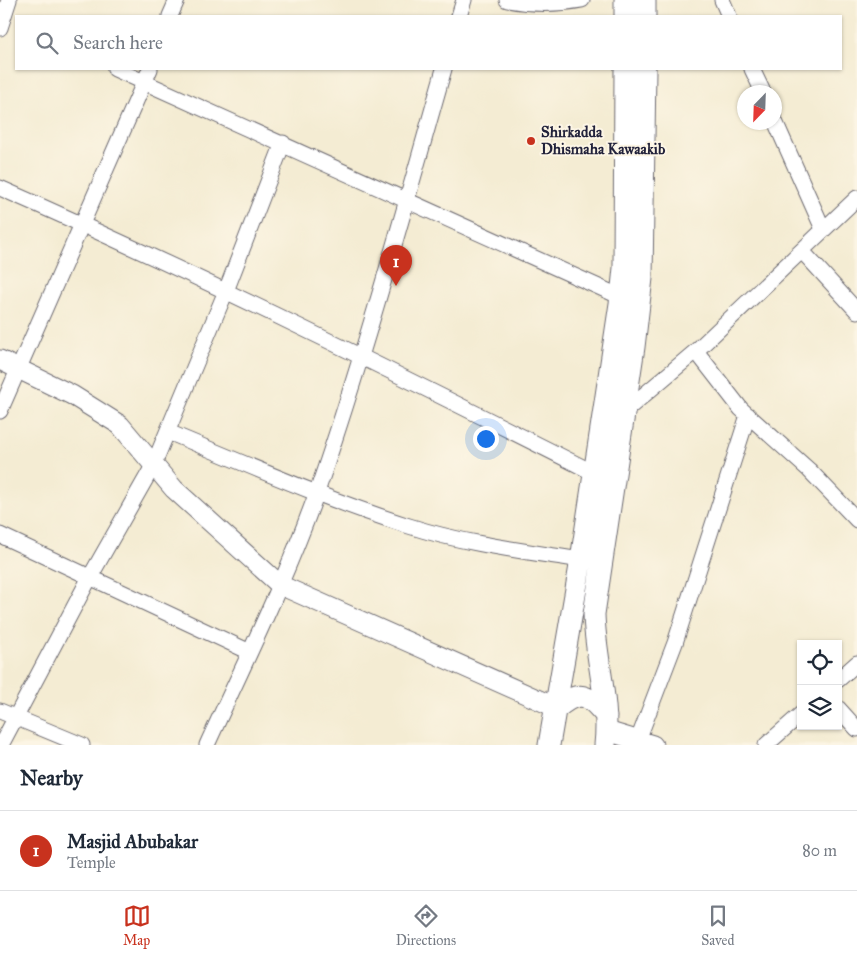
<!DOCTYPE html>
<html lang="en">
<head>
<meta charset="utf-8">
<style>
	:root { --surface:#fff; --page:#f2f2f3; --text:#1f2937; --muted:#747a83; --line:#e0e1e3; --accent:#c8321e }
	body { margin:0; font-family:"IM FELL Great Primer",serif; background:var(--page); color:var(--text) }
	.controls { position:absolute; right:15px; bottom:15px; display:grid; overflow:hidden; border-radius:0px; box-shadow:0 1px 4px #0004 }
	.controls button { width:45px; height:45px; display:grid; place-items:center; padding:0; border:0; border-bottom:1px solid var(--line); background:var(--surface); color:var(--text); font:25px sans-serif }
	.compass { position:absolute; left:737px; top:85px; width:45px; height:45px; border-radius:50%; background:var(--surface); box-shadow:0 1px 4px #0004; rotate:203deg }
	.you { position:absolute; left:485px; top:438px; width:18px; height:18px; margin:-12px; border:4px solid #fff; border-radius:50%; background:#1a73e8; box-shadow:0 0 0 8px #1a73e833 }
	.badge { display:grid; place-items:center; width:32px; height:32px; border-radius:50%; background:var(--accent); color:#fff; font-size:16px; font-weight:700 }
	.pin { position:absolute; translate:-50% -41px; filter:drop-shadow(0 1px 2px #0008) }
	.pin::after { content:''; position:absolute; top:26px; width:18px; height:15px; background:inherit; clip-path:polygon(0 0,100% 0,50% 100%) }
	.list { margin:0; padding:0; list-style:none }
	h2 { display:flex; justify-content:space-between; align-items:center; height:65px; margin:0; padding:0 20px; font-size:21px }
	h2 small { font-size:16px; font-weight:400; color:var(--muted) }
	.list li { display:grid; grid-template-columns:32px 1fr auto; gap:15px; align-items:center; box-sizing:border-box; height:80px; padding:0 20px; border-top:1px solid var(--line) }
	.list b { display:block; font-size:19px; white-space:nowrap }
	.list p { margin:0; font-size:16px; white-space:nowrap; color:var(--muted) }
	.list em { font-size:16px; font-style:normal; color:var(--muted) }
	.icon { flex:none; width:28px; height:28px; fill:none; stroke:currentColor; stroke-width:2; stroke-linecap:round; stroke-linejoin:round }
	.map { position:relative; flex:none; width:857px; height:745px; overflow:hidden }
	.search { position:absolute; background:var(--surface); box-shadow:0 1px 4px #0004; left:15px; right:15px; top:15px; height:55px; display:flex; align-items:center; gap:12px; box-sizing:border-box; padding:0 18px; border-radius:0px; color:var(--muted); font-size:19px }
	.sheet { height:145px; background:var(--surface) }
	nav { display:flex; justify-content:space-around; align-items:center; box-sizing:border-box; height:70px; border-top:1px solid var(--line); background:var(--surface); font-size:14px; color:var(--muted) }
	nav a { display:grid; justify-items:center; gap:2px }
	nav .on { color:var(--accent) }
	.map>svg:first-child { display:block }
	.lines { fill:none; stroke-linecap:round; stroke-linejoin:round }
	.minor-casing { stroke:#6c6970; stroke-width:17 }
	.tertiary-casing { stroke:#6c6970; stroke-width:21 }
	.secondary-casing { stroke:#6c6970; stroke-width:23 }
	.minor { stroke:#fff; stroke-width:15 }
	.tertiary { stroke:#fff; stroke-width:19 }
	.secondary { stroke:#fff; stroke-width:21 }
	.poi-dot { fill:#c8321e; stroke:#fcf5e5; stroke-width:2 }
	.labels { text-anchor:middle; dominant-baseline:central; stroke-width:4; stroke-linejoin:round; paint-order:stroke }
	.poi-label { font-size:15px; font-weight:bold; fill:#22223b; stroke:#fcf5e5; text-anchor:start }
</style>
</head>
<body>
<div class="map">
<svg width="857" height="745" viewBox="0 0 857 745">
	<rect width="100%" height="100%" fill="#fcf5e5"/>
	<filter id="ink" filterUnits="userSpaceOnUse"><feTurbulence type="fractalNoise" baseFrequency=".02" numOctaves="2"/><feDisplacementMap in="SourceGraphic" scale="10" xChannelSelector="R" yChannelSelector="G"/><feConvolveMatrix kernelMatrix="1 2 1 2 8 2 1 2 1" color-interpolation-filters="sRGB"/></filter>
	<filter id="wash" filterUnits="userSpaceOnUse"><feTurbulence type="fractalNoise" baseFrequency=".0096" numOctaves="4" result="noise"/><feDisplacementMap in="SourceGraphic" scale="20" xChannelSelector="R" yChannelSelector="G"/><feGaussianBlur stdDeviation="1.12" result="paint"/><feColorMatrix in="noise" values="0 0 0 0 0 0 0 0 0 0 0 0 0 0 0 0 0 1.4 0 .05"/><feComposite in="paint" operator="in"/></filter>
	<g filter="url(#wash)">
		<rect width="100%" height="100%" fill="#f4ecd3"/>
	</g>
	<g filter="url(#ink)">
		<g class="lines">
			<defs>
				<path id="minor" d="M507 0C533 5 556 5 582 0
					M722 0 729 16
					M170 16 177 0
					M459 16 464 0
					M0 28 9 0
					M115 69 621 297
					M752 69 763 92
					M774 119 823 229
					M0 188C201 276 398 374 594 473
					M802 251 857 311
					M696 351 741 409 809 470 857 520
					M0 411 150 69
					M625 411 696 351 857 198
					M168 432C248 465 327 500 409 526 465 544 524 551 581 560
					M0 535 250 652
					M838 680 857 663
					M838 708 857 729
					M0 711 82 745
					M638 740 675 643 748 415
					M1 745 90 577 153 466 226 291 283 143
					M207 745C245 662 286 579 317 492 365 353 404 210 444 69
					M766 745 801 714"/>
				<path id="tertiary" d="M0 360 72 395 120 425 174 489 280 585 557 708
					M607 731 653 745"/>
				<path id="secondary" d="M625 16V0
					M645 16V0
					M557 708C580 689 588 694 606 716
					M549 745 581 560 621 297 624 268 625 69
					M605 745C610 702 595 658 594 614L634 347 642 278 645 69"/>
			</defs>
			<use href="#minor" class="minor-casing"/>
			<use href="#tertiary" class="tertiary-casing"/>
			<use href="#secondary" class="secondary-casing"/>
			<use href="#minor" class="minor"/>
			<use href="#tertiary" class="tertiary"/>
			<use href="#secondary" class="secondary"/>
		</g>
	</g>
	<circle class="poi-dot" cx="531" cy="141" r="5"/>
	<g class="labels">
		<g class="poi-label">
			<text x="541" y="132">Shirkadda<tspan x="541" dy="17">Dhismaha Kawaakib</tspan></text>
		</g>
	</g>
</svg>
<div class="controls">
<button><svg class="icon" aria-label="locate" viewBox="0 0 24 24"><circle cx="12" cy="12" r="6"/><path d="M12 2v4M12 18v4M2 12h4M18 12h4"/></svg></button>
<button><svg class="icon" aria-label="layers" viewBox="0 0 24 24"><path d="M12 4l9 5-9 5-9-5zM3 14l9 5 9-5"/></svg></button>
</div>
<svg class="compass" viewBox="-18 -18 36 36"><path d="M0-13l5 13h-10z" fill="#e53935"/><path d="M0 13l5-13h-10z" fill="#747a83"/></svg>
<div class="you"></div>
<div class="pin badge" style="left:396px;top:286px">1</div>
<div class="search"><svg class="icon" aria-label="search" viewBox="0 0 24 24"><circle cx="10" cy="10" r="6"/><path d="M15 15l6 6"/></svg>Search here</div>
</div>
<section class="sheet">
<h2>Nearby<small></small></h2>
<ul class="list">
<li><span class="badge">1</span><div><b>Masjid Abubakar</b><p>Temple</p></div><em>80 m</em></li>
</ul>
</section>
<nav>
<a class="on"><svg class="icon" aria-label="map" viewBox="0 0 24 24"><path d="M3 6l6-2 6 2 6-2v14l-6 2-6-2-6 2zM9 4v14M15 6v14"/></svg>Map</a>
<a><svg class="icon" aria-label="directions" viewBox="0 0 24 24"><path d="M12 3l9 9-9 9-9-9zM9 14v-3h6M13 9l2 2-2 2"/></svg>Directions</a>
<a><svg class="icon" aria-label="saved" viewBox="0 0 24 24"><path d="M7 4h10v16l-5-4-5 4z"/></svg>Saved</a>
</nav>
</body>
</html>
